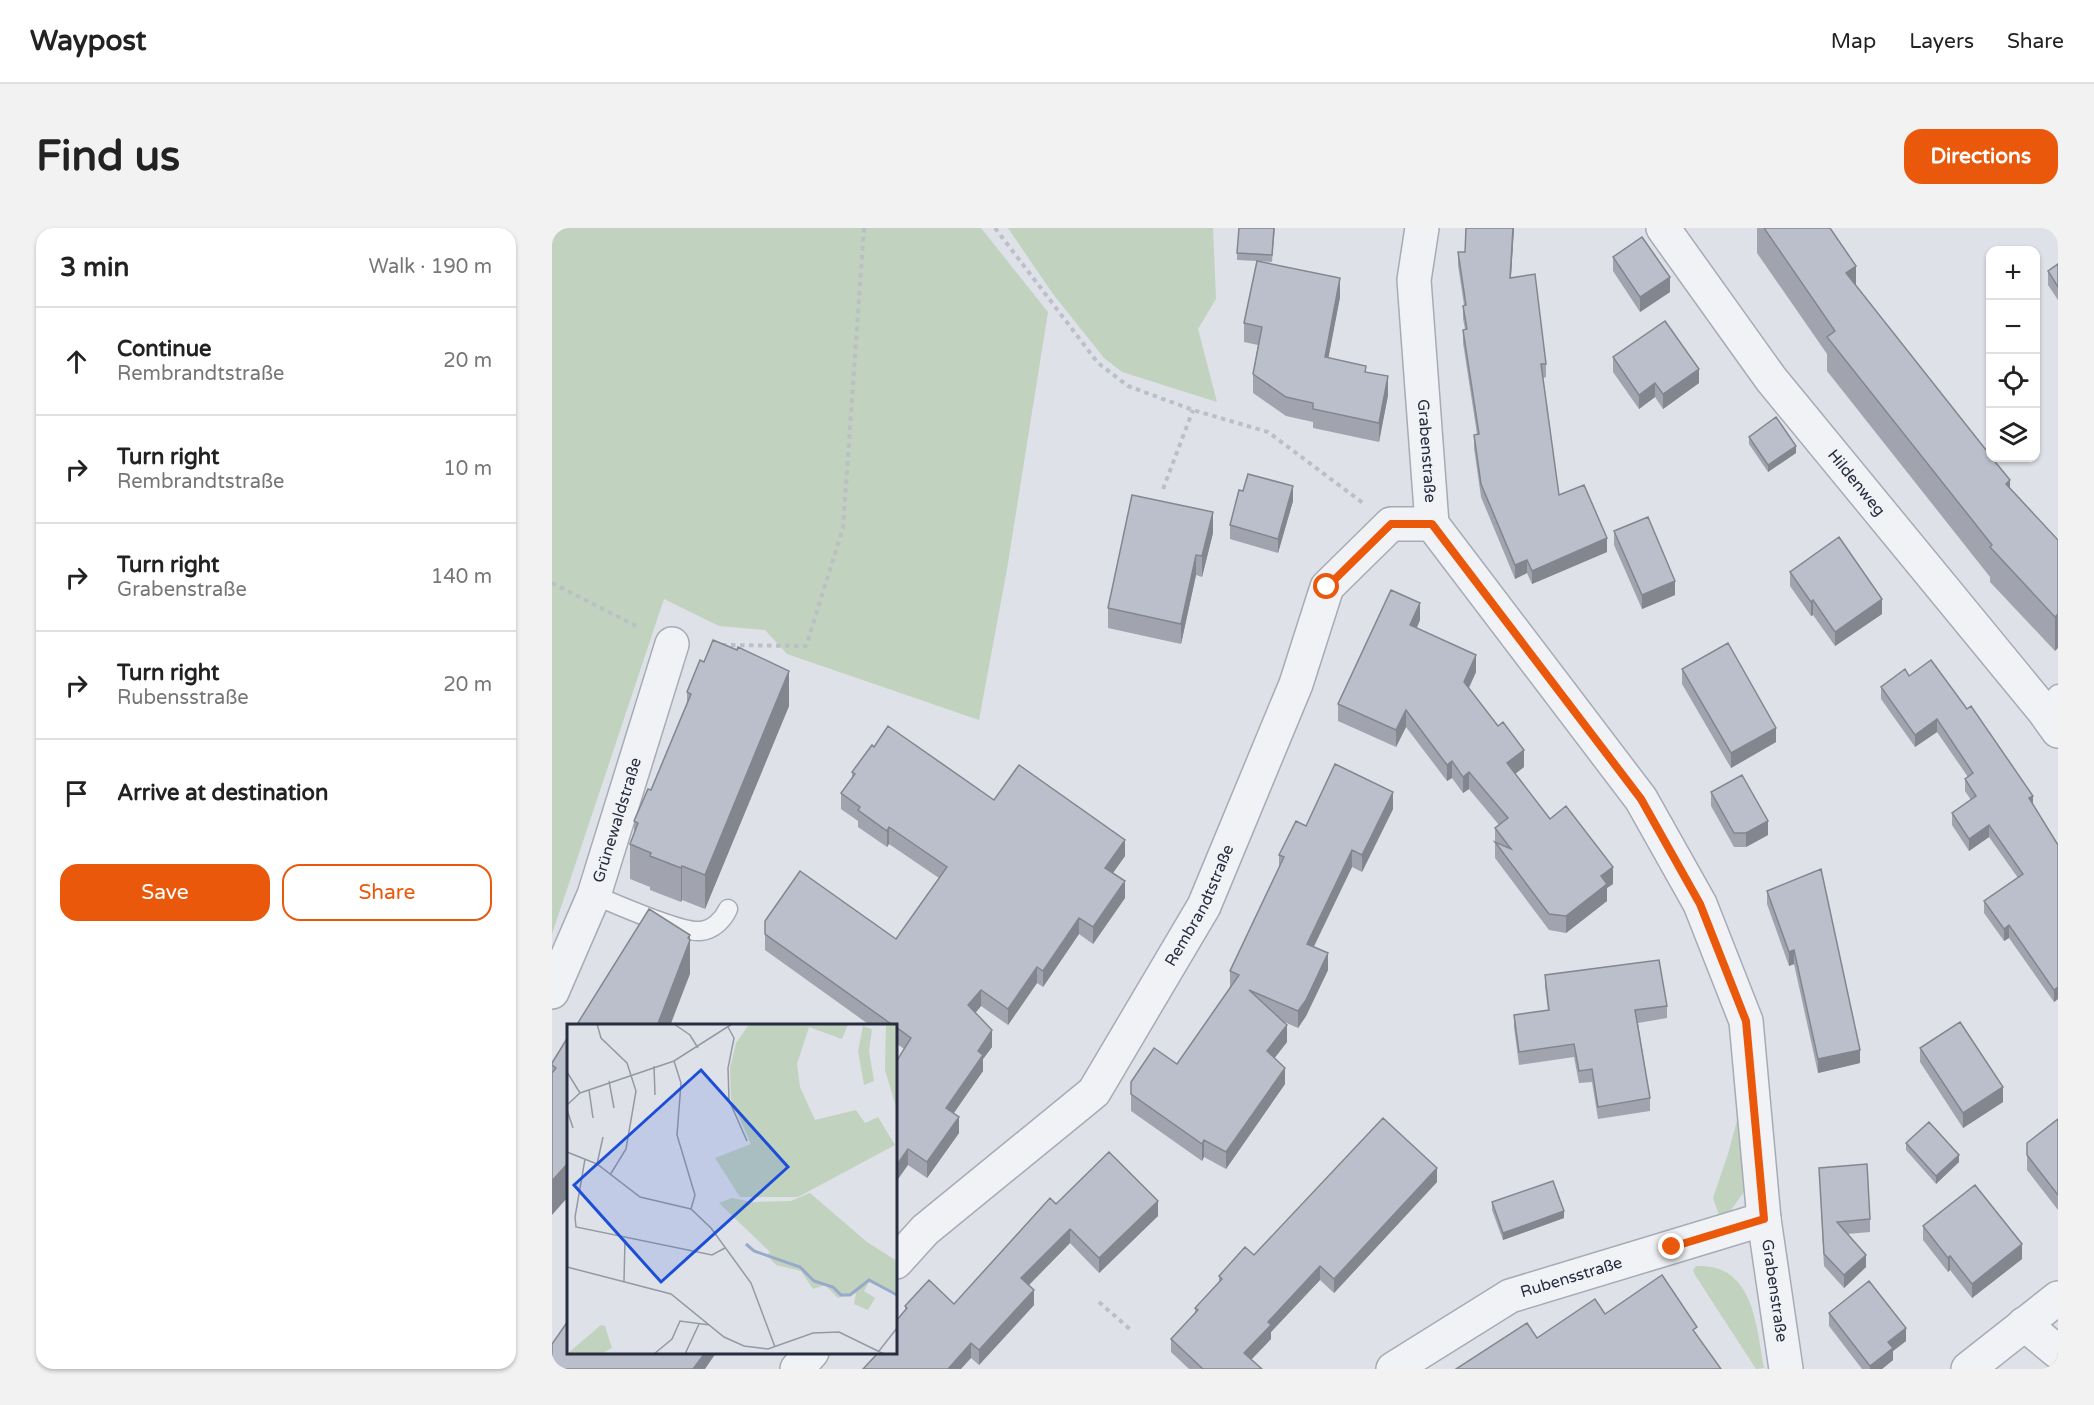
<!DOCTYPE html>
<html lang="en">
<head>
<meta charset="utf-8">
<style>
	:root { --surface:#fff; --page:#f2f2f2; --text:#222; --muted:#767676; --line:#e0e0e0; --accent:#ea580c }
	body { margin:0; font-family:"Varela Round",sans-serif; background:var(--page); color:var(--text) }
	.controls { position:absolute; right:18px; top:18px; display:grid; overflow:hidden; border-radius:12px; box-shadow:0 2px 4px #0004 }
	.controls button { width:54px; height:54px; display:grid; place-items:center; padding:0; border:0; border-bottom:2px solid var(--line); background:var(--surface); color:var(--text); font:30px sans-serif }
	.stop { position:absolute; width:18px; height:18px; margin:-14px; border:4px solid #ea580c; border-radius:50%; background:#fff }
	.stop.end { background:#ea580c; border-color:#fff; box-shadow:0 2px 6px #0008 }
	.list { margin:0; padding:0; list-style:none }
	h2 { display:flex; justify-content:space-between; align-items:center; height:78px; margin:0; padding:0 24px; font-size:26px }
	h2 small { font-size:20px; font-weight:400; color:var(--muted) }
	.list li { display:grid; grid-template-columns:39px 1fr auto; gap:18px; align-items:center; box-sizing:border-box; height:108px; padding:0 24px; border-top:2px solid var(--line) }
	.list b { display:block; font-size:22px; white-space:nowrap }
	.list p { margin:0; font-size:20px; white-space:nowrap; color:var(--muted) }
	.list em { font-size:20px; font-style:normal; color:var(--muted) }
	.actions { display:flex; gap:12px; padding:18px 24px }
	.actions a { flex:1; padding:14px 0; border:2px solid var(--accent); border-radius:18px; text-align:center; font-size:21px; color:var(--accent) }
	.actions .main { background:var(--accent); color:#fff }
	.icon { flex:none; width:33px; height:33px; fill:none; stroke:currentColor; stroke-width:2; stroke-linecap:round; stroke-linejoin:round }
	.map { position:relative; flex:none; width:1506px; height:1141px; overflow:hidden; border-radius:18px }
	header { display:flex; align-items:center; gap:36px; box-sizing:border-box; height:84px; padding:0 30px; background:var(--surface); border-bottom:2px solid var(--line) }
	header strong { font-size:28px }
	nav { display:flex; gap:33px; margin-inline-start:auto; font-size:21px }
	.intro { display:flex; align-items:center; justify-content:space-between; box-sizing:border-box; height:144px; padding:0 36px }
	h1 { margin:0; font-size:42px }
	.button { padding:15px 27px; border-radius:18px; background:var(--accent); color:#fff; font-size:21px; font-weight:700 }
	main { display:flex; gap:36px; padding:0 36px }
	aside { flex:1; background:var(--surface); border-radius:18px; box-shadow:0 2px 4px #0004 }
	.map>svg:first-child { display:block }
	.green { fill:#c1d2be }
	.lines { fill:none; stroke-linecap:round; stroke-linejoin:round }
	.lane-casing { stroke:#a7abb5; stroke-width:21 }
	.street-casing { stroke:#a7abb5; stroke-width:36 }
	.path { stroke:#bbbfc6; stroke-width:4; stroke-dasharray:4.5 4.5; stroke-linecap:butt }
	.lane { stroke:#f0f2f6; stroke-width:18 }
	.street { stroke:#f0f2f6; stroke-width:33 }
	.wall { fill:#a1a4af }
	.shaded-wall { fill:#83868e }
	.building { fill:#bbbfcb; stroke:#83868e; stroke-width:1.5 }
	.route { stroke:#ea580c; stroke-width:8 }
	.labels { text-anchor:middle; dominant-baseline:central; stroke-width:4.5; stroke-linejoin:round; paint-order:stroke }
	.street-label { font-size:16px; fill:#262d3f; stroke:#edf0f6 }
	.inset-river { fill:none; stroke:#97aaca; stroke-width:3 }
	.inset-road { fill:none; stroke:#9499a4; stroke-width:1.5 }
	.view { fill:#1d4ed8; fill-opacity:0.15; stroke:#1d4ed8; stroke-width:3 }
	.inset-edge { fill:none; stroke:#262d3f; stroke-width:3 }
</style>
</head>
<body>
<header>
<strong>Waypost</strong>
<nav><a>Map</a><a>Layers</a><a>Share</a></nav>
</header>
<div class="intro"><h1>Find us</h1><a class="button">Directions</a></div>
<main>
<aside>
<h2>3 min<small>Walk · 190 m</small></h2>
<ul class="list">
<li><svg class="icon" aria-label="ahead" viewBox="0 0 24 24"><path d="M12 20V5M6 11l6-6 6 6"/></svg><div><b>Continue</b><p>Rembrandtstraße</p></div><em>20 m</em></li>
<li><svg class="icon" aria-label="right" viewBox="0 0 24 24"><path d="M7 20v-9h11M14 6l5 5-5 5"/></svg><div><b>Turn right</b><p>Rembrandtstraße</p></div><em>10 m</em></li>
<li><svg class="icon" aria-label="right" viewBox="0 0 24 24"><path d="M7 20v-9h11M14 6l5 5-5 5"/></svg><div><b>Turn right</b><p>Grabenstraße</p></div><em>140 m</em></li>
<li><svg class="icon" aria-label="right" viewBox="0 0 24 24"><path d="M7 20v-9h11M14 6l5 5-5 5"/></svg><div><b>Turn right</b><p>Rubensstraße</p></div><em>20 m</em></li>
<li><svg class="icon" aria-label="arrive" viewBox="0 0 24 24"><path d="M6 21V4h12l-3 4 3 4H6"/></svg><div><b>Arrive at destination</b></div></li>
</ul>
<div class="actions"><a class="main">Save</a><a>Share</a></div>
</aside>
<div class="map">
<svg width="1506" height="1141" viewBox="0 0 1506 1141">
	<rect width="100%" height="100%" fill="#dee1e8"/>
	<path class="green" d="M0 0H429L496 84 455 341 427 492 235 426 213 402 167 398 112 371 0 706Z
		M456 0H661L664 71 646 101 665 174 570 144 552 130 501 66Z
		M1191 870 1196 958 1170 995 1161 970 1176 926Z
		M1144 1038C1202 1035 1204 1098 1212 1140L1204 1141 1143 1047 1141 1042Z"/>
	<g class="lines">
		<defs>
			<path id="lane" d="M1491 482 1506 466
				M42 667C64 676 128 705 148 703 161 702 171 692 176 681"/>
			<g id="street">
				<path id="s1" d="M870 0 862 52 880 296 1089 571 1148 676 1194 793 1212 991 1234 1141"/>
				<path id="s2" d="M1111 0 1219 151 1491 482 1506 503"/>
				<path id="s3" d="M0 764 42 667 120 416"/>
				<path id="s4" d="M344 1034 373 1002 542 864 652 678 744 456 775 359 839 296H880"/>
				<path d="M1472 1096 1506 1124"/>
				<path d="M245 1141 260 1124"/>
				<path id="s5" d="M841 1141 958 1068 1212 991"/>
				<path d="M1416 1141 1506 1070"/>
			</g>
		</defs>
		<use href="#lane" class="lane-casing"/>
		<use href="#street" class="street-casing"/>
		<path class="path" d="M443 0 546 135 576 158 641 182 716 204 811 275
			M611 261 641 182
			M0 355 88 400
			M170 417 254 418 291 300 312 0
			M547 1074 580 1103"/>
		<use href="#lane" class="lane"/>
		<use href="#street" class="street"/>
	</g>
	<path class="wall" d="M723 0 720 34 706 33 788 69 776 130 814 144 836 167 827 214 761 200V194L734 188 701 165V146L706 117 692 114V95L705 33 685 32V25Z
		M914 0H962L959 50 994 136V149L991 150 1007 267 1055 324 980 356 975 345 963 351 929 269 922 220V207L925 206 911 115V102L913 101 911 91V78L912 77 906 37V24H913Z
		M1205 0H1278L1304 58 1458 261 1506 312 1503 423 1438 354V349L1275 143V126L1205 25Z
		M1061 29 1118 64 1088 84 1061 43Z
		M1506 36V72L1496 57V43Z
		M1061 129 1147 155 1111 181 1103 169 1087 181 1061 144Z
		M1197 209 1244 225 1216 244 1197 216Z
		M691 263 741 273 726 325 678 311V297Z
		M1062 303 1123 367 1090 381 1062 317Z
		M661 305 650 349 644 347 629 416 556 400V380Z
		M1238 344 1330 386 1283 418 1261 387 1259 388 1238 358Z
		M868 392 865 400 924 444 917 460 972 539 963 546 998 591 1061 656 1055 660V673L1014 705 997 702 943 630V600L947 597 917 561 911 565 900 550 895 553 854 499 844 519 786 493V476Z
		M1130 441 1224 514 1179 540 1130 456Z
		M1357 448 1481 577 1506 617V771L1502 774 1457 710 1452 713 1432 685V673L1466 650 1437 609 1417 623 1400 597V585L1419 572 1413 563V551L1416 549 1385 504 1363 519 1329 471V459Z
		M135 464 237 478 153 681 130 672 129 674 98 662V659L78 651V616L82 605V593L99 562 135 476Z
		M300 544 442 572 573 628 561 645 573 670 541 716 527 706 491 759 485 755 456 797 429 778 423 785 440 819 431 831V843L402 885 407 905 375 950 356 937 352 821 344 815V798H319L213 722V693L344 711 387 650 337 616 335 619 306 599V593L289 581V565L300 550Z
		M1159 564 1216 607 1194 619H1182L1159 578Z
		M841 581 810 644 800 639 761 719 776 742 754 788 746 800 730 793 735 814 722 830 733 856 674 941 652 929 650 933 579 883V854L625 836 678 760V743L727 640V627L754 598Z
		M1215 663 1308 835 1266 845 1242 736 1237 738 1215 676Z
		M993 747 1115 778V790L1086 795 1098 870V883L1046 891 1040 854 1027 855 1022 829 967 837 962 799V787L996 782 993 759Z
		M16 809 0 987V835Z
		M1368 820 1451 874 1411 900 1368 834Z
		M1506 891V982L1475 942V915Z
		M1354 915 1407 934 1384 956 1354 922Z
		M1267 940 1318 991V1004L1295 1006 1314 1039 1292 1060 1272 1038Z
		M885 954 782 1065 768 1052 719 1104V1111L699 1132 710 1141H637L619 1124V1111L643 1085V1080L667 1055V1048L702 1027Z
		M940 974 1012 990 951 1012 940 982Z
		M504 976 606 988 547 1045 518 1015 477 1057 482 1077 427 1137 419 1130 344 1125 353 1082V1078L402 1076Z
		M1371 998 1470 1031 1420 1070 1398 1042 1396 1044 1371 1012Z
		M1277 1085 1354 1113 1341 1123V1132L1330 1141H1310L1277 1098Z"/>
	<path class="shaded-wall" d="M961 0H962L958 63V50Z
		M1304 38V72L1294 45Z
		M1118 49V64L1088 84V69Z
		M788 50V69L773 148V129Z
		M1147 141V155L1111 181V166Z
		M836 148V167L827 214V195Z
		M1103 155V169L1087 181V167Z
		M1244 218V225L1216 244V237Z
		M1458 252V286L1454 256Z
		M741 258V273L726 325V311Z
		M661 284V305L650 349V328Z
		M1055 310V324L980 356V343Z
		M644 327V347L629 416V396Z
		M975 332V345L963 351V337Z
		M1123 353V367L1090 381V367Z
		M1330 371V386L1283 418V404Z
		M1261 372V387L1259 388V374Z
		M868 375V392L858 413V397Z
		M1506 386V420L1503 423V389Z
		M924 427V444L912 470V454Z
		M237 443V478L153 681V647Z
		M854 482V499L844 519V502Z
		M1385 491V504L1363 519V507Z
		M1224 500V514L1179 540V525Z
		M972 522V539L955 552V535Z
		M900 533V550L895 553V537Z
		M917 544V561L911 565V549Z
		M841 564V581L810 644V627Z
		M1481 568V580L1477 570Z
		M1216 593V607L1194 619V605Z
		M1437 597V609L1417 623V611Z
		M337 599V616L335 619V603Z
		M573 612V628L553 656V640Z
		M800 622V639L755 733V716Z
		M130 638V672L129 674V640Z
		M1061 639V656L1055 660V673L1014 705V688L1049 648Z
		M573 653V670L541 716V699Z
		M527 690V706L491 759V743Z
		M1457 697V710L1452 713V701Z
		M138 707V746L118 798H105L136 710Z
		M1242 722V736L1237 738V724Z
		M776 725V742L754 788 746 800V783Z
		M485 739V755L456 797V781Z
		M1506 759V771L1502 774V762Z
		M429 762V778L416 794V777Z
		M735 797V814L715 840V823Z
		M440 802V819L431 831V843L394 896V880L426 823Z
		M1308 822V835L1266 845V831Z
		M733 840V856L674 941V924Z
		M1451 859V874L1411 900V885Z
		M407 889V905L375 950V934Z
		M652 912V929L650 933V916Z
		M356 921V937L344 954V938Z
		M1407 927V934L1384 956V948Z
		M16 935V969L0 987V953Z
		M885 940V954L782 1065V1051Z
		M606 973V988L547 1045V1030Z
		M1012 983V990L951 1012V1005Z
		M518 1001V1015L469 1065V1050Z
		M1470 1016V1031L1420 1070V1056Z
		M1314 1027V1039L1292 1060V1047Z
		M1398 1028V1042L1396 1044V1030Z
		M768 1038V1052L719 1104V1111L692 1139V1125L716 1094Z
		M482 1062V1077L427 1137V1122Z
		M1354 1100V1113L1341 1123V1132L1330 1141H1318V1138L1336 1114Z
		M419 1115V1130L409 1141H396Z
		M153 1125H164L153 1141H141Z"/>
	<path class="building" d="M687 0H722L720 27 685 25Z
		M914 0H961L958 50 983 46 994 136H989L1007 267 1032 257 1055 310 980 343 975 332 963 337 929 256 922 207 927 206 911 102 915 101 911 78 914 77 906 24H913Z
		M1212 0H1278L1304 38 1294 45 1438 227V230H1440L1458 252 1454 256 1506 312V386L1503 389 1438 319 1440 317 1275 109 1283 103Z
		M1090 9 1118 49 1088 69 1061 29Z
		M705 33 788 50 773 129 814 138 813 144 836 148 827 195 761 181V175L734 169 701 146 710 99 692 95Z
		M1506 36V59L1496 43Z
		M1113 93 1147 141 1111 166 1103 155 1087 167 1061 129Z
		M1224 189 1244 218 1216 237 1197 209Z
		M696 246 741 258 726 311 678 297 687 262 691 263Z
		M580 267 661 284 650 328 644 327 629 396 556 380Z
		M1096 289 1123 353 1090 367 1062 303Z
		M1287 309 1330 371 1283 404 1261 372 1259 374 1238 344Z
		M839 362 868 375 858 397 924 427 912 454 946 498 951 494 972 522 955 535 998 591 1014 578 1061 639 1049 648 1055 656 1014 688 997 686 943 614 959 621 943 600 956 590 917 544 911 549 900 533 895 537 854 482 844 502 786 476Z
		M161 412 185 422 186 419 237 443 153 647 130 638 129 640 98 628 99 625 78 616 86 595 82 593 96 561 99 562 139 466 135 464 148 432 152 434Z
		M1176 415 1224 500 1179 525 1130 441Z
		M1379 432 1415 481 1419 478 1481 568 1477 570 1506 617V759L1502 762 1457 697 1452 701 1432 673 1471 646 1437 597 1417 611 1400 585 1424 568 1413 551 1421 545 1385 491 1363 507 1329 459 1353 441 1357 448Z
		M336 498 442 572 467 537 573 612 553 640 573 653 541 699 527 690 491 743 485 739 456 781 429 762 416 777 440 802 426 823 431 827 394 880 407 889 375 934 356 921 344 938V834L359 810 344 799V798H342L213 706V693L248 643 344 711 395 639 337 599 335 603 306 582 308 579 289 565 303 546 300 544 320 517 322 519Z
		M783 536 841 564 810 627 800 622 755 716 776 725 754 772 746 783 697 762 735 797 715 823 733 840 674 924 652 912 650 916 579 866V854L602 820 625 836 687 747 678 743 732 629 727 627 744 593 754 598Z
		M1190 547 1216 593 1194 605H1182L1159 564Z
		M1269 641 1308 822 1266 831 1242 722 1237 724 1215 663Z
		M97 681 138 707 136 710 138 712 105 798H24Z
		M1107 732 1115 778 1083 782 1098 870 1046 879 1040 841 1027 843 1022 816 967 824 962 787 997 782 993 747Z
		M1408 794 1451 859 1411 885 1368 820Z
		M16 809V935L0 953V845L4 840 0 837V835Z
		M831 890 885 940 782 1051 768 1038 716 1094 719 1097 692 1125 710 1141H651L619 1111 646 1082 643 1080 670 1051 667 1048 693 1019 702 1027Z
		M1506 891V967L1475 927V915Z
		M1377 894 1407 927 1384 948 1354 915Z
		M557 924 606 973 547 1030 518 1001 469 1050 482 1062 427 1122 419 1115 396 1141H311L326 1125H344V1093L355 1080 353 1078 377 1052 402 1076 498 970 504 976Z
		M1315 936 1318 991 1285 994 1314 1027 1292 1047 1272 1026 1267 940Z
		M1001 953 1012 983 951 1005 940 974Z
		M1423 957 1470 1016 1420 1056 1398 1028 1396 1030 1371 998Z
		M1110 1047 1145 1099 1141 1102 1169 1141H904L975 1095 985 1110 1043 1071 1053 1086Z
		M1317 1053 1354 1100 1336 1114 1341 1120 1318 1138 1277 1085Z
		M16 1093V1125H153L141 1141H0V1116Z"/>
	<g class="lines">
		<path class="route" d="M775 359 839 296H880L1089 571 1148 676 1194 793 1212 991 1120 1019"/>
	</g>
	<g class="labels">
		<g class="street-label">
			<text stroke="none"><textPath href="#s1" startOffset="224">Grabenstraße</textPath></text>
			<text stroke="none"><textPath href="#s2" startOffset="320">Hildenweg</textPath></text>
			<text stroke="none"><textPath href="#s3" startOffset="184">Grünewaldstraße</textPath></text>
			<text stroke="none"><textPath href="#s4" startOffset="476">Rembrandtstraße</textPath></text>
			<text stroke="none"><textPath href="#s5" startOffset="202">Rubensstraße</textPath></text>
			<text stroke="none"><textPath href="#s1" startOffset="1160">Grabenstraße</textPath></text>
		</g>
	</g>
	<g transform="translate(15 796)">
		<rect width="330" height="330" fill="#dee1e8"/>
		<path d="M182 0H281L275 15 242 3 230 40 233 63 248 96 289 86 298 99 311 93 328 121 231 173H173L148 134 184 120 164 75 163 44 169 19ZM319 0H330V86L318 46ZM296 2 305 5 302 27 307 57 297 61 291 27ZM243 169 300 218 330 237V271L302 258 297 267 308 274 301 286 287 280 289 269 271 274 258 261 246 265 234 247 209 241 200 231 203 228 152 179 165 174 185 178 224 177ZM34 301 38 302 45 324 34 330H0Z" fill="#c1d2be"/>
		<path class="inset-river" d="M179 220 187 227 233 243 247 257 266 263 274 271H283L302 256 330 271"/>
		<path class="inset-road" d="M30 0 34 14 60 39 69 67 59 125 43 151M107 0 123 11 131 24M161 3 167 14 161 44 162 76 180 117M107 37 114 59 110 111 128 171 124 185M87 42 88 71M0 48 13 69M42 57 47 84M22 66 26 94M0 81 13 69 107 37 165 0M0 86 6 104M0 128 30 140 73 173 124 185 144 204 184 259 208 323M18 135 8 193 9 203 145 231 158 224M30 140 36 113M0 243 104 270 157 313 177 322 201 325 246 309 272 308 317 330M57 257 58 216M312 327 330 304M87 330 105 315 113 297 143 301M118 330 132 300"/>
		<path class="view" d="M134 46 221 143 94 258 7 161Z"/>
		<rect width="330" height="330" class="inset-edge"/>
	</g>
</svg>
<div class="controls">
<button>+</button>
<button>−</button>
<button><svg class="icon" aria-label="locate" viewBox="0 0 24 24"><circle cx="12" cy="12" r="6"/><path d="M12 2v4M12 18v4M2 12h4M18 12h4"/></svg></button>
<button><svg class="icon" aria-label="layers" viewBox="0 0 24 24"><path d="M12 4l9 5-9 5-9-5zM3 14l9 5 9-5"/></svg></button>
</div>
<div class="stop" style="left:775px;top:359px"></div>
<div class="stop end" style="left:1120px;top:1019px"></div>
</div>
</main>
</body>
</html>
